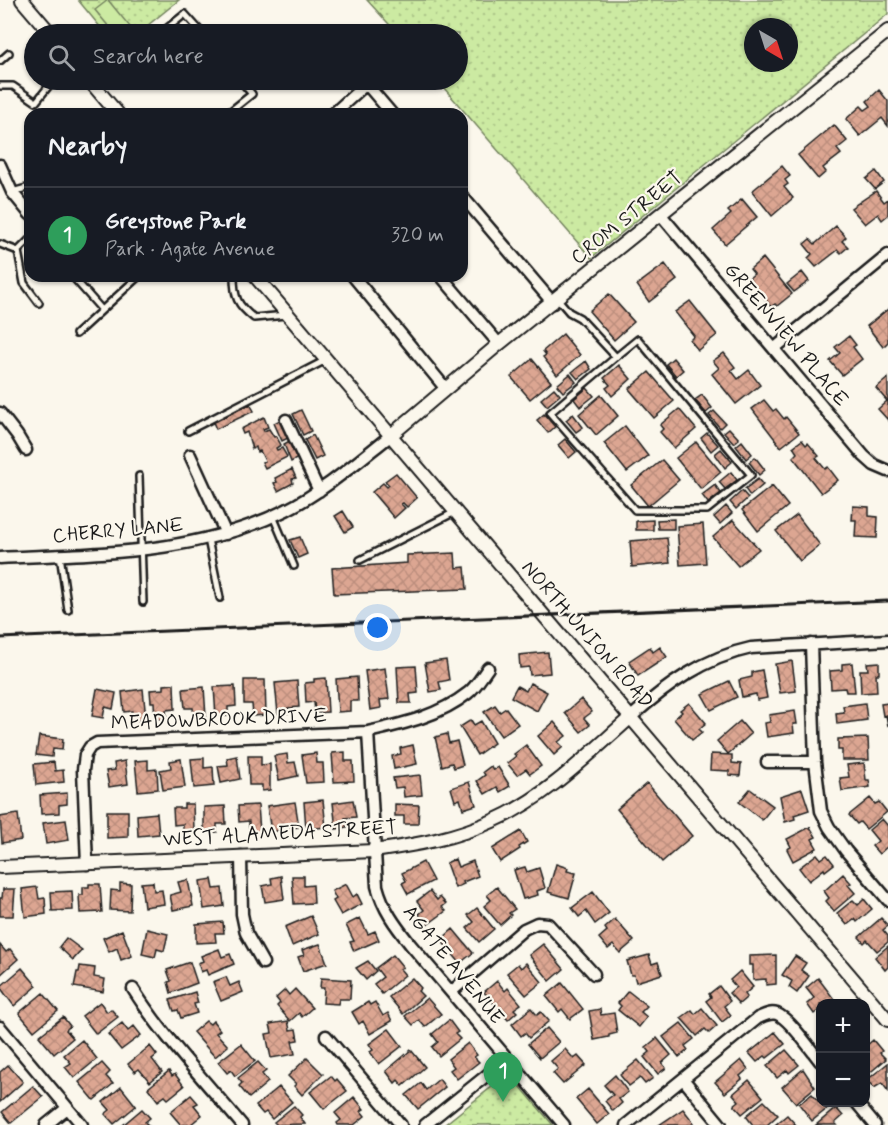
<!DOCTYPE html>
<html lang="en">
<head>
<meta charset="utf-8">
<style>
	:root { --surface:#171b24; --page:#20242c; --text:#f1f3f6; --muted:#9ea1a6; --line:#363941; --accent:#919294 }
	body { margin:0; font-family:Mynerve,sans-serif; background:var(--page); color:var(--text) }
	.controls { position:absolute; right:18px; bottom:18px; display:grid; overflow:hidden; border-radius:12px; box-shadow:0 2px 4px #0004 }
	.controls button { width:54px; height:54px; display:grid; place-items:center; padding:0; border:0; border-bottom:2px solid var(--line); background:var(--surface); color:var(--text); font:30px sans-serif }
	.compass { position:absolute; left:744px; top:18px; width:54px; height:54px; border-radius:50%; background:var(--surface); box-shadow:0 2px 4px #0004; rotate:141deg }
	.you { position:absolute; left:378px; top:628px; width:21px; height:21px; margin:-15px; border:4px solid #fff; border-radius:50%; background:#1a73e8; box-shadow:0 0 0 9px #1a73e833 }
	.badge { display:grid; place-items:center; width:39px; height:39px; border-radius:50%; background:var(--accent); color:#fff; font-size:20px; font-weight:700 }
	.pin { position:absolute; translate:-50% -50px; filter:drop-shadow(0 2px 3px #0008) }
	.pin::after { content:''; position:absolute; top:32px; width:21px; height:18px; background:inherit; clip-path:polygon(0 0,100% 0,50% 100%) }
	.list { margin:0; padding:0; list-style:none }
	h2 { display:flex; justify-content:space-between; align-items:center; height:78px; margin:0; padding:0 24px; font-size:26px }
	h2 small { font-size:20px; font-weight:400; color:var(--muted) }
	.list li { display:grid; grid-template-columns:39px 1fr auto; gap:18px; align-items:center; box-sizing:border-box; height:96px; padding:0 24px; border-top:2px solid var(--line) }
	.list b { display:block; font-size:22px; white-space:nowrap }
	.list p { margin:0; font-size:20px; white-space:nowrap; color:var(--muted) }
	.list em { font-size:20px; font-style:normal; color:var(--muted) }
	.icon { flex:none; width:33px; height:33px; fill:none; stroke:currentColor; stroke-width:2; stroke-linecap:round; stroke-linejoin:round }
	.map { position:relative; flex:none; width:888px; height:1125px; overflow:hidden }
	.search { position:absolute; background:var(--surface); box-shadow:0 2px 4px #0004; left:24px; top:24px; width:444px; height:66px; display:flex; align-items:center; gap:15px; box-sizing:border-box; padding:0 21px; border-radius:33px; color:var(--muted); font-size:22px }
	.panel { position:absolute; background:var(--surface); box-shadow:0 2px 4px #0004; left:24px; top:108px; width:444px; height:174px; border-radius:18px }
	.map>svg:first-child { display:block }
	.grass { fill:url(#grass-dots); stroke:#74835f; stroke-width:1.5; fill-rule:evenodd }
	.garden { fill:#cceaa2; stroke:#74835f; stroke-width:1.5 }
	.building { fill:url(#building-cross-hatch); stroke:#1c1c1c; stroke-width:1.5 }
	.lines { fill:none; stroke-linecap:round; stroke-linejoin:round }
	.service-casing { stroke:#1c1c1c; stroke-width:10 }
	.minor-casing { stroke:#1c1c1c; stroke-width:15 }
	.tertiary-casing { stroke:#1c1c1c; stroke-width:16 }
	.service { stroke:#fbf7ec; stroke-width:5 }
	.minor { stroke:#fbf7ec; stroke-width:10 }
	.tertiary { stroke:#fbf7ec; stroke-width:12 }
	.rail { stroke:#1c1c1c; stroke-width:3 }
	.labels { text-anchor:middle; dominant-baseline:central; stroke-width:4.5; stroke-linejoin:round; paint-order:stroke }
	.street-label { font-size:20px; fill:#1c1c1c; stroke:#fbf7ec }
</style>
</head>
<body>
<div class="map">
<svg width="888" height="1125" viewBox="0 0 888 1125">
	<defs>
		<pattern id="grass-dots" width="8" height="8" patternUnits="userSpaceOnUse" patternTransform="scale(1.5)"><rect width="8" height="8" fill="#cceaa2"/><path d="M2 2h.1M6 6h.1" fill="none" stroke="#afc88b" stroke-width="1.8" stroke-linecap="round"/></pattern>
		<pattern id="building-cross-hatch" width="8" height="8" patternUnits="userSpaceOnUse" patternTransform="scale(1.5)"><rect width="8" height="8" fill="#dca692"/><path d="M0 0l8 8M0 8l8-8" fill="none" stroke="#bc8e7d"/></pattern>
	</defs>
	<rect width="100%" height="100%" fill="#fbf7ec"/>
	<filter id="ink" filterUnits="userSpaceOnUse"><feTurbulence type="fractalNoise" baseFrequency=".0167" numOctaves="2"/><feDisplacementMap in="SourceGraphic" scale="12" xChannelSelector="R" yChannelSelector="G"/><feConvolveMatrix kernelMatrix="1 2 1 2 8 2 1 2 1" color-interpolation-filters="sRGB"/></filter>
	<g filter="url(#ink)">
		<path class="grass" d="M78 0H179L137 34H106Z
			M367 0H888V14L591 258 437 80H458V34H398ZM753 27H789V63H753Z
			M508 1076 514 1079 553 1125H444L503 1078Z"/>
		<path class="garden" d="M108 0 131 28 123 34H115L95 10Z"/>
		<path class="building" d="M879 90 888 101V126L882 118 860 136 846 119 861 106 865 110 871 106 867 101Z
			M834 125 847 141 837 149 841 154 823 168 826 172 818 179 798 155Z
			M782 166 790 176 785 180 788 184 784 187 793 198 772 216 752 191Z
			M876 171 884 182 875 189 866 179Z
			M876 191 884 202 888 199V215L882 220 878 214 865 224 851 208Z
			M742 199 757 217 725 244 713 230 731 214 728 211Z
			M836 226 846 237 842 241 848 247 841 253 838 250 816 267 808 258 812 254 804 244 810 239 815 244Z
			M763 258 792 294 777 306 775 304 771 307 749 278 754 274 750 269Z
			M665 264 677 280 649 302 637 285Z
			M802 272 809 281 794 292 787 284Z
			M609 294 634 322 614 340 589 311Z
			M690 301 717 335 698 350 690 340 694 336 675 312Z
			M888 309V342L883 347 867 326Z
			M563 334 580 355 557 375 543 357 546 355 543 351Z
			M849 336 856 345 853 347 862 359 842 375 830 361 840 353 835 347Z
			M724 353 735 367 731 370 738 379 749 370 760 385 736 404 712 374 719 368 713 361Z
			M673 358 683 370 676 376 666 364Z
			M532 359 551 382 530 399 511 377Z
			M586 361 591 369 578 379 572 372Z
			M619 365 631 379 612 396 606 388 610 385 604 378Z
			M649 372 674 401 654 418 629 389Z
			M570 374 576 382 563 392 557 385Z
			M888 378V420L878 409 887 401 876 388Z
			M554 388 560 395 547 406 541 399Z
			M587 388 594 396 580 407 574 399Z
			M601 395 618 416 596 435 579 414Z
			M702 395 712 408 706 413 695 400Z
			M764 400 773 411 776 409 784 419 786 417 799 433 781 447 752 409Z
			M250 404 254 411 216 429 213 422Z
			M679 409 696 429 674 448 660 432 663 429 660 425Z
			M301 410 311 431 303 435 293 414Z
			M714 411 725 423 720 428 709 415Z
			M544 414 555 427 548 433 537 420Z
			M573 414 583 427 576 432 566 420Z
			M264 417 268 427 263 429 264 431 269 429 274 437 276 436 281 445 276 448 277 450 282 448 287 457 265 468 262 462 265 461 260 451 257 452 256 447 252 449 247 432 243 434 241 429Z
			M282 419 290 437 282 441 274 423Z
			M625 426 648 456 627 472 604 443Z
			M729 428 739 439 734 443 724 432Z
			M707 433 718 445 711 451 701 438Z
			M313 435 323 456 315 460 305 440Z
			M565 439 576 452 569 458 558 445Z
			M291 440 300 457 291 462 284 444Z
			M802 440 806 445 808 443 819 456 816 458 825 469 828 467 838 480 821 493 793 457 797 453 793 447Z
			M742 441 752 454 746 459 736 446Z
			M696 442 721 472 701 489 676 458Z
			M721 449 732 462 725 468 715 454Z
			M755 457 765 470 759 475 749 462Z
			M662 460 679 480 648 506 631 485Z
			M292 469 296 478 292 479 293 483 278 491 274 483 277 482 275 478Z
			M731 472 737 480 725 489 719 482Z
			M396 473 417 498 407 507 403 503 401 504 405 508 394 518 372 492 383 483 387 487 389 485 385 481Z
			M758 479 763 485 750 496 745 489Z
			M715 485 721 493 708 503 702 495Z
			M772 486 788 506 758 531 742 510Z
			M742 491 748 498 736 509 730 502Z
			M726 506 732 513 720 524 714 517Z
			M853 506 869 507V516L878 517 877 538 855 537 856 520H852Z
			M343 511 353 527 345 532 335 516Z
			M797 515 820 545 800 561 776 531Z
			M674 519V529H658L657 520Z
			M653 520V530H636V521Z
			M733 520 759 549 738 566 713 537Z
			M703 524 706 563 680 565 677 526Z
			M300 537 307 554 298 558 290 540Z
			M667 538 670 563 632 567 630 541Z
			M455 553 456 568 465 567 467 589 334 594 332 568 407 563V555Z
			M650 647 653 652 660 647 667 657 638 676 629 661Z
			M548 652 550 673 530 675 529 667 520 668 519 655Z
			M446 660 449 680 439 682 441 690 430 692 425 663Z
			M792 661 796 691 780 693 775 664Z
			M879 662V674H876L877 692 861 693 860 670H868L867 663Z
			M852 663 855 692H846L845 688 831 689 830 671 842 670V664Z
			M416 666 418 693 410 694 411 703H399L397 667Z
			M385 668 389 699 380 700 381 708 370 710 365 671Z
			M762 670 767 698 757 700 756 694 742 697 739 680 752 677V672Z
			M357 677 358 701H350V711L338 712 336 679Z
			M326 678 328 712 315 713 314 702 306 703 305 683 314 682V679Z
			M244 680H265L266 715 253 716 252 704H244Z
			M297 681 299 707 288 708V713L278 714 275 683Z
			M729 681 737 697 711 710 702 694Z
			M530 683 547 692 537 711 511 697 517 686 526 691Z
			M174 684 175 709 166 710 167 719 155 720 154 702H151L150 690 164 689V685Z
			M235 686 236 706 228 707V716L216 717 214 687Z
			M204 687 206 717 194 718 193 708H185L183 689Z
			M97 689 116 693 113 709 105 707 103 718 92 716Z
			M143 689 146 719 133 721 132 711 124 712 122 692Z
			M581 699 592 712 584 718 590 725 581 732 565 713Z
			M689 703 706 723 699 729 702 732 692 740 674 719 682 712 680 710Z
			M865 703 867 720 837 724 836 713 844 712 843 706Z
			M888 703V726L886 715 883 716 881 704Z
			M495 705 500 712 506 708 518 724 501 736 484 712Z
			M795 711 797 724H793L794 733 767 737 765 723 770 722 769 715Z
			M471 720 474 725 481 721 494 743 477 755 460 727Z
			M740 721 751 734 728 754 717 741Z
			M554 722 566 736 558 742 563 747 554 755 538 736Z
			M447 734 449 743 457 741 463 765 454 768 452 763 442 766 435 737Z
			M39 736 63 739 62 750 53 749 52 757 36 755Z
			M868 738 869 760H842V750H838V739Z
			M413 745 417 764 394 769 392 756 401 754 400 748Z
			M526 745 541 766 530 774 526 769 517 775 507 763 516 756 514 754Z
			M345 752V761H353L354 781 334 782 332 753Z
			M316 753 317 763H323L324 782 306 783 302 755Z
			M287 754 288 763 295 762 298 776 279 780 274 756Z
			M711 754 732 755V763L741 764 740 776 729 775V771L710 770Z
			M237 756 240 779 221 783 218 766 228 765 227 758Z
			M248 756H261V765L270 764V790L262 791V785H249Z
			M204 758V768L213 767 214 786 194 788 191 759Z
			M181 759 185 787 163 790 160 770 171 768 170 761Z
			M148 760V770L157 769 158 789 138 791 135 761Z
			M125 761 128 784 109 787 106 771 115 770 114 763Z
			M54 762 55 771 63 770 64 782 36 785 34 764Z
			M864 763 866 780H869L870 787 842 791 840 778 849 777 847 765Z
			M491 766 493 770 498 767 510 786 500 792 497 787 485 794 477 781 485 775 483 772Z
			M420 775 422 795 404 797 403 787 395 788 393 778Z
			M469 782 476 805 463 809 460 799 455 801 451 788Z
			M647 783 692 836 662 862 617 809Z
			M750 789 773 806 762 820 739 802Z
			M802 789 809 810 794 815 795 819 785 822 780 796Z
			M67 793V804L59 805V813L41 814 40 795Z
			M870 798 875 804 879 802 887 812 866 829 860 822 857 824 849 815Z
			M323 800 326 827 306 829 304 802Z
			M353 800 356 817 345 818 347 827 336 829 333 803Z
			M295 802 299 827 271 832 267 806Z
			M184 804H193L194 830 183 831V824L174 825 173 808H184Z
			M395 804 419 805 418 824H404V816H395Z
			M258 805 260 832H249V821L239 822 238 806Z
			M225 806 226 824H217V832H204V807Z
			M107 811H128V837L107 838Z
			M157 813 159 834 138 836 137 815Z
			M18 814 21 840 2 843 0 817Z
			M882 819 888 826V846L879 854 872 846 878 841 869 830Z
			M66 820 69 840 46 844 43 823Z
			M810 827 816 837 812 839 817 848 793 861 787 849 791 847 787 839Z
			M521 831 527 842 519 847 520 849 500 862 492 849Z
			M817 854 821 859 827 855 834 864 825 871 824 869 809 881 799 868Z
			M455 859 458 867 473 861 478 876 463 882 464 884 455 888 446 863Z
			M423 862 433 881 408 894 402 883 406 881 402 873Z
			M556 864 568 868 567 871 576 873 569 898 548 892Z
			M525 867 527 872 539 868 545 888 537 891 538 895 523 899 514 870Z
			M843 874 851 883 848 885 855 893 834 911 826 901 829 898 824 891Z
			M281 876 284 899 265 902 262 886 272 884 271 878Z
			M292 876H304V886L313 885 314 903 294 904Z
			M212 879 214 889 222 888 224 906 204 909 200 881Z
			M188 880 193 906 173 910 170 895 181 892 178 882Z
			M153 882 154 891 162 890 164 904 144 907 141 883Z
			M120 883 131 884 130 911 110 910 111 890 120 891Z
			M89 884H100L102 912 80 913 79 895H83V887H89Z
			M346 884 353 897 357 894 362 904 341 915 333 901 336 899 332 891Z
			M37 887 39 899 45 898 46 914 25 917 22 889Z
			M497 887 515 909 509 913 511 915 500 925 484 906 491 900 487 895Z
			M3 889H15L13 916H0V898H2Z
			M72 891 73 910 52 911 51 892Z
			M430 891 437 900 440 897 446 904 442 907 446 911 427 925 419 914 424 910 417 901Z
			M593 892 609 913 595 924 586 911 579 917 572 908Z
			M864 899 872 909 857 922 855 919 847 925 837 913 853 900 858 905Z
			M477 908 494 929 479 942 467 928 474 922 468 915Z
			M311 916 319 934 292 946 285 927Z
			M360 918 368 934 375 931 379 940 354 951 350 942 354 941 346 925Z
			M881 918 888 926 883 930 888 936V942L877 951 867 940 864 943 859 937Z
			M615 919 634 941 620 953 613 945 608 949 599 938 607 931 605 928Z
			M223 922 224 933H215L216 942 196 943V924Z
			M147 929 168 934 164 951 157 949 155 957 142 954Z
			M453 929 473 953 460 963 441 940Z
			M122 930 132 956 121 960 117 948 109 952 103 938Z
			M66 938 82 950 73 960 59 947Z
			M320 944 327 963 303 971 298 957 304 955 302 950Z
			M543 944 564 969 550 981 529 955Z
			M0 945 6 952 10 949 18 959 0 975Z
			M888 946V967L885 970 875 957Z
			M219 949 222 957 230 954 234 964 208 975 206 970 201 972 198 963 203 961 201 956Z
			M393 955 403 967 400 969 405 975 382 994 374 984 383 977 376 968Z
			M649 955 652 964 658 962 662 974 636 982 634 975H631L627 961Z
			M776 955V984L766 985V979L753 980V965H749V956Z
			M795 956 806 963 801 970 809 976 797 993 789 987 792 981 782 975Z
			M368 961 376 971 366 980 356 968Z
			M190 962 197 983 171 993 168 982 171 981 167 970Z
			M526 963 542 982 526 995 507 973 518 964 521 968Z
			M80 966 95 968 94 977 105 979 103 992 74 987 77 972H79Z
			M22 968 37 986 14 1006 0 987Z
			M740 971 753 987 745 994 747 997 739 1004 729 993 736 987 730 980Z
			M226 977 230 986 239 982 243 992 221 1001 213 982Z
			M321 978 351 980 350 999H339L338 1004 323 1003 324 988H320Z
			M412 978 421 988 418 991 423 996 403 1014 389 997Z
			M818 978 834 999 827 1004H820V1009L814 1014 807 1004 814 998 806 988Z
			M497 981 505 991 508 988 521 1004 514 1009 517 1012 508 1020 484 992Z
			M562 983 583 1009 570 1019 562 1009 559 1012 546 996Z
			M719 986 730 1001 724 1006 731 1015 722 1022 706 1001 711 997 709 994Z
			M295 989 312 1008 302 1017 299 1013 290 1021 277 1006 280 1003 276 998 285 990 289 995Z
			M628 991 647 1006 641 1012 647 1017 639 1027 618 1010 621 1006 618 1003Z
			M195 992 198 1003 194 1004 197 1013 181 1018 178 1010 174 1011 170 1000Z
			M43 993 58 1011 34 1031 19 1013Z
			M427 998 441 1014 425 1027 419 1020 413 1025 405 1016Z
			M100 1002 107 1012 111 1009 118 1017 96 1034 82 1016Z
			M368 1002 370 1005 375 1002 383 1016 388 1013 392 1021 370 1034 363 1021 359 1024 352 1012Z
			M531 1008 537 1015 541 1012 549 1021 529 1038 525 1033 521 1036 512 1024Z
			M702 1008 717 1026 709 1033 705 1029 697 1036 681 1018 692 1010 695 1014Z
			M600 1009 601 1015 614 1013 617 1033 609 1035V1037L594 1040 589 1011Z
			M63 1017 70 1026 66 1030 73 1038 54 1054 39 1036Z
			M449 1020 458 1032 455 1034 460 1039 439 1056 432 1047 438 1042 432 1034Z
			M206 1021 210 1024 213 1021 220 1030 216 1033 228 1046 215 1057 193 1032Z
			M288 1021 290 1030 296 1029 298 1040 292 1041 295 1054 271 1058 266 1034 272 1033 270 1024Z
			M122 1023 128 1031 134 1026 141 1035 121 1050 108 1034Z
			M681 1023 694 1039 685 1046 688 1050 679 1057 663 1037Z
			M547 1028 559 1042 540 1058 528 1044Z
			M389 1029 402 1046 379 1064 370 1052 373 1050 369 1044Z
			M775 1032 785 1044 767 1058 765 1056 757 1062 749 1053Z
			M657 1038 671 1055 662 1063 666 1068 658 1074 644 1057 650 1052 646 1047Z
			M82 1040 97 1059 74 1078 65 1067 71 1063 64 1055Z
			M873 1040 882 1051 880 1053 886 1059 866 1076V1046Z
			M468 1043 477 1055 474 1057 479 1062 457 1079 450 1070 454 1067 448 1059Z
			M241 1044 255 1061 235 1076 231 1070 227 1073 218 1062Z
			M150 1046 157 1055 152 1059 162 1072 150 1082 139 1069 135 1072 128 1064Z
			M565 1049 574 1059 578 1056 586 1065 563 1084 553 1073 558 1069 551 1061Z
			M411 1050 425 1067 403 1086 398 1080 395 1083 386 1071Z
			M786 1050 799 1065 789 1073 787 1070 777 1078 767 1066Z
			M307 1058 323 1074 302 1095 294 1086 296 1084 288 1076Z
			M638 1060 653 1078 645 1084 640 1078 629 1086 620 1075Z
			M741 1060 748 1069 740 1076 742 1079 725 1093 715 1082Z
			M258 1062 266 1071 262 1074 268 1082 249 1098 239 1086 242 1083 238 1078Z
			M102 1063 110 1072 106 1076 113 1084 94 1100 79 1082Z
			M888 1063V1091L882 1083 874 1088 867 1080Z
			M8 1065 23 1082 0 1102V1072Z
			M803 1069 815 1087 796 1103 782 1087Z
			M169 1071 172 1076 175 1074 184 1086 168 1099 165 1096 158 1101 148 1088Z
			M615 1075 628 1092 619 1099 622 1103 613 1111 605 1101 613 1095 604 1085Z
			M331 1076 335 1081 337 1079 347 1091 324 1109 310 1092Z
			M439 1079 445 1087 418 1109 406 1095 421 1083 426 1090Z
			M749 1080 763 1097 742 1114 734 1105 739 1101 733 1094Z
			M33 1086 43 1097 11 1123 2 1112Z
			M121 1087 136 1106 114 1124 105 1114 110 1110 103 1102Z
			M279 1087 292 1102 272 1119 266 1112 263 1114 256 1106Z
			M588 1089 609 1114 597 1124 576 1099Z
			M812 1094 818 1101 820 1099V1102L833 1104 812 1121 799 1104Z
			M191 1095 198 1103 194 1105 202 1115 190 1125H181L170 1112Z
			M354 1097 364 1109 361 1111 365 1116 354 1125H338L337 1123 341 1120 335 1113Z
			M764 1101 778 1115 767 1125H753L746 1116Z
			M294 1106 302 1115 300 1117 305 1124 277 1125 274 1122Z
			M836 1108 843 1116 835 1123 837 1125H816Z
			M142 1109 150 1118 145 1122 148 1125H123Z
			M683 1109 694 1123 691 1125H659Z
			M787 1115 796 1125H775Z"/>
		<g class="lines">
			<defs>
				<path id="service" d="M160 34 185 14 203 34
					M0 61 9 53
					M0 86H13L36 102 48 87
					M95 87 105 80
					M227 114 252 94 240 80
					M12 192 30 187
					M30 239 18 251 24 283 39 303
					M0 244 18 251
					M72 276 102 310
					M234 276C234 297 237 305 254 318L286 315
					M558 299 569 312 580 318 616 357 638 339 751 475 707 510H635L550 413 616 357
					M76 334 139 276
					M188 431 326 360
					M139 476 143 602
					M273 516 294 566
					M208 539 220 598
					M60 555 68 610
					M360 560 455 512"/>
				<path id="minor" d="M363 80 392 114
					M333 114 366 84
					M0 165 12 192 30 214
					M462 196 553 303
					M661 215 864 456 874 465 888 471
					M353 276 446 389
					M441 276 499 344
					M775 348 888 255
					M0 413 17 435 26 450
					M286 420 319 491
					M190 455 226 534
					M0 558C97 553 197 555 286 510 324 491 357 462 390 436
					M811 644 815 762 821 811 829 827 846 851 888 900
					M631 717C667 685 704 658 751 648L888 640
					M368 732 377 886C383 909 395 925 410 944L564 1125
					M767 762H815
					M241 856 242 914 246 933 263 963
					M87 864 83 770 85 755 90 747 97 743 368 732C403 724 439 716 468 693 476 687 482 676 488 668
					M133 989C164 1038 205 1081 242 1125
					M451 992 524 929 537 923 548 924 594 974
					M0 1027 82 1125
					M326 1036 401 1125
					M683 1079 721 1125
					M856 1102 875 1125
					M46 1125 67 1108
					M425 1125 507 1059
					M626 1125 758 1018C765 1015 770 1012 777 1014 790 1019 811 1050 820 1061"/>
				<path id="tertiary" d="M22 0 51 34
					M89 80 118 114
					M255 276 888 1020
					M390 436 499 344 888 31
					M0 867 374 851C416 845 456 838 495 820 547 797 589 754 631 717"/>
			</defs>
			<use href="#service" class="service-casing"/>
			<use href="#minor" class="minor-casing"/>
			<use href="#tertiary" class="tertiary-casing"/>
			<use href="#service" class="service"/>
			<use href="#minor" class="minor"/>
			<use href="#tertiary" class="tertiary"/>
			<path class="rail" d="M0 638 888 601"/>
		</g>
	</g>
	<g class="labels">
		<g class="street-label">
			<text transform="translate(627 218) rotate(-39)">CROM STREET</text>
			<text transform="translate(786 335) rotate(50)">GREENVIEW PLACE</text>
			<text transform="translate(118 531) rotate(-5)">CHERRY LANE</text>
			<text transform="translate(587 635) rotate(49)">NORTH UNION ROAD</text>
			<text transform="translate(219 720) rotate(-2)">MEADOWBROOK DRIVE</text>
			<text transform="translate(280 834) rotate(-3)">WEST ALAMEDA STREET</text>
			<text transform="translate(453 965) rotate(51)">AGATE AVENUE</text>
		</g>
	</g>
</svg>
<div class="controls">
<button>+</button>
<button>−</button>
</div>
<svg class="compass" viewBox="-18 -18 36 36"><path d="M0-13l5 13h-10z" fill="#e53935"/><path d="M0 13l5-13h-10z" fill="#9ea1a6"/></svg>
<div class="you"></div>
<div class="pin badge" style="left:503px;top:1102px;background:#2e9e5b">1</div>
<div class="search"><svg class="icon" aria-label="search" viewBox="0 0 24 24"><circle cx="10" cy="10" r="6"/><path d="M15 15l6 6"/></svg>Search here</div>
<section class="panel">
<h2>Nearby<small></small></h2>
<ul class="list">
<li><span class="badge" style="background:#2e9e5b">1</span><div><b>Greystone Park</b><p>Park · Agate Avenue</p></div><em>320 m</em></li>
</ul>
</section>
</div>
</body>
</html>
